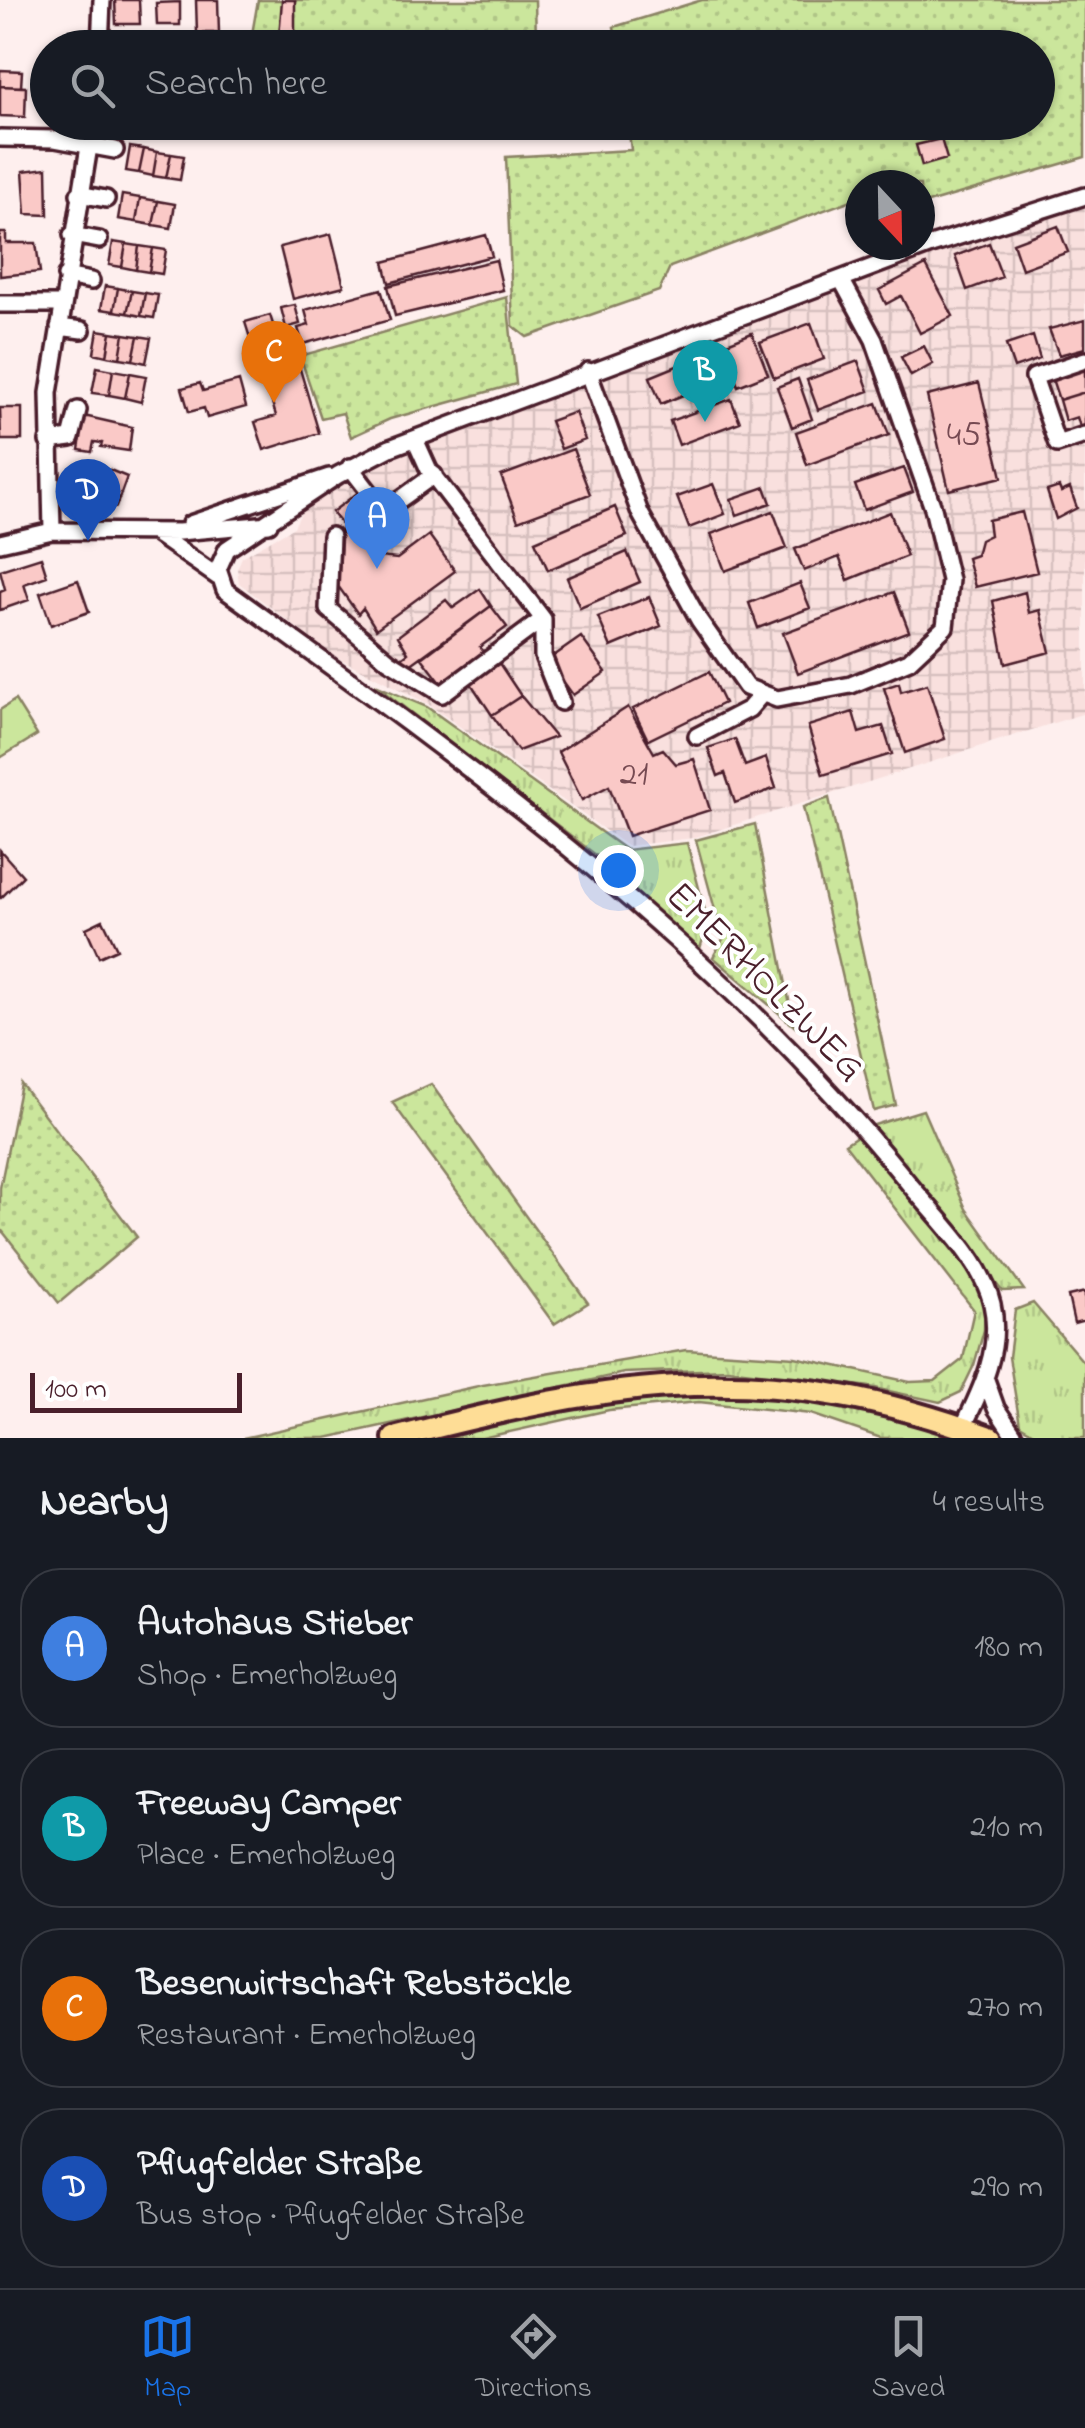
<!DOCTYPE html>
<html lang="en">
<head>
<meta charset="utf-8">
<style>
	:root { --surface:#171b24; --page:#242831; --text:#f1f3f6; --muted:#9ea1a6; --line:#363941; --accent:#1a73e8 }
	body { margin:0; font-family:"Indie Flower",sans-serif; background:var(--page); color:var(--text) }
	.compass { position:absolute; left:845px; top:170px; width:90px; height:90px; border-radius:50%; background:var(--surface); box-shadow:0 2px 8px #0004; rotate:158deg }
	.scale { position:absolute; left:30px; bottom:25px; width:212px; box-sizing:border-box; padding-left:10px; border:5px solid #4a1f2b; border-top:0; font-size:28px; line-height:35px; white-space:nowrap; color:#4a1f2b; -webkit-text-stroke:8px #fff; paint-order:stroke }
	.you { position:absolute; left:618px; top:870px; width:35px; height:35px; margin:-25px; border:8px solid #fff; border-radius:50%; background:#1a73e8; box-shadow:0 0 0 15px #1a73e833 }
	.badge { display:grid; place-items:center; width:65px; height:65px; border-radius:50%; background:var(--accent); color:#fff; font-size:32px; font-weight:700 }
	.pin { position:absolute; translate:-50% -82px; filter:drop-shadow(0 2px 5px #0008) }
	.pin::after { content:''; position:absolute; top:52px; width:35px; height:30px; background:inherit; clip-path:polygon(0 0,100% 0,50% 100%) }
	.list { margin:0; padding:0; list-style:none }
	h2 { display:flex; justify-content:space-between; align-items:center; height:130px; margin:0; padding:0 40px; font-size:42px }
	h2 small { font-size:32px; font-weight:400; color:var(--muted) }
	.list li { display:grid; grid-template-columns:65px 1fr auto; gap:30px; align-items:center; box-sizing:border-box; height:160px; margin:0 20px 20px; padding:0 20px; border:2px solid var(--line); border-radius:40px }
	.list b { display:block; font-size:38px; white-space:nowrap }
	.list p { margin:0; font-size:32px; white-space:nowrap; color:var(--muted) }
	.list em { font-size:32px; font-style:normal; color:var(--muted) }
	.icon { flex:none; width:55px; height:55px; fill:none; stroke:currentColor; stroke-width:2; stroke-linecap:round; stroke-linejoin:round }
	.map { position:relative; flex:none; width:1085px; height:1438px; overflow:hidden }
	.search { position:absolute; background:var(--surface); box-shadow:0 2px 8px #0004; left:30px; right:30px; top:30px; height:110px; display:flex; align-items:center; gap:25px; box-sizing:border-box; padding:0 35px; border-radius:55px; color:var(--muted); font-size:38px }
	.sheet { height:850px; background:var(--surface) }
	nav { display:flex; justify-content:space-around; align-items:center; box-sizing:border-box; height:140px; border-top:2px solid var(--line); background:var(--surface); font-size:28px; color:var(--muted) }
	nav a { display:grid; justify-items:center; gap:5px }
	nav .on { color:var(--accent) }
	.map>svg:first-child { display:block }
	.industrial { fill:url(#industrial-grid) }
	.grass { fill:url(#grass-tufts); stroke:#8a8264; stroke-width:2.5 }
	.park { fill:url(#park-dots); stroke:#8a8264; stroke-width:2.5 }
	.pitch { fill:#cbe69c; stroke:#8a8264; stroke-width:2.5 }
	.building { fill:#fac9c7; stroke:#4a1f2b; stroke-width:2.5 }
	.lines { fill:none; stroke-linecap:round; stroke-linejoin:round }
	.minor-casing { stroke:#4a1f2b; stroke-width:22 }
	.major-casing { stroke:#4a1f2b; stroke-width:28 }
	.minor { stroke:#fff; stroke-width:15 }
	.major { stroke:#fedd96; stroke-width:20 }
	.labels { text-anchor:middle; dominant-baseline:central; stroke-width:8; stroke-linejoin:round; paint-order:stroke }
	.number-label { font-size:35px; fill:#764a52 }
	.street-label { font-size:40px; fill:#4a1f2b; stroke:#fff }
</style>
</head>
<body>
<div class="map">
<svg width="1085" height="1438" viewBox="0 0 1085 1438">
	<defs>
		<pattern id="industrial-grid" width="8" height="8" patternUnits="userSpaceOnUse" patternTransform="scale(2.5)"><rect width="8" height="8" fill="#f9e0de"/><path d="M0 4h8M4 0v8" fill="none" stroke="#d7c0bf"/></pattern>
		<pattern id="grass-tufts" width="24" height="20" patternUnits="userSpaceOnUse" patternTransform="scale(2.5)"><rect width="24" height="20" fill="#cbe69c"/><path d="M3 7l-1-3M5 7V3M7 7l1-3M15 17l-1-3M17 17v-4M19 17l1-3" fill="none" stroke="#b0c587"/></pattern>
		<pattern id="park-dots" width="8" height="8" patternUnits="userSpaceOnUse" patternTransform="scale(2.5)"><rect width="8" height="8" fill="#cbe69c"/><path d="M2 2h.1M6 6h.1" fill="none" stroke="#b0c587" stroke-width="1.8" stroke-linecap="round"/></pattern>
	</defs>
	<rect width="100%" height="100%" fill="#feefee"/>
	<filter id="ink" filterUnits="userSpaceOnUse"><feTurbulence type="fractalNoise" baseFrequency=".01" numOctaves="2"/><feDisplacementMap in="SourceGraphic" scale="20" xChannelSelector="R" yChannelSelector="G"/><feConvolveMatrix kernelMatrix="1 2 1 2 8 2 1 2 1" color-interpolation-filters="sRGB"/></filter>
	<g filter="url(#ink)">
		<path class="industrial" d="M1085 196V713L693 838 627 846 428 704 331 654 239 583 237 569 242 557 294 527 309 497 367 458Z"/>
		<path class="grass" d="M375 685 427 707 626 850 687 843 708 922 699 952 601 859Z
			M923 1110 966 1209 1024 1290 1002 1291 871 1126Z
			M860 1134 967 1269 985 1302 984 1330 974 1365 961 1392 940 1402 870 1387 728 1369 624 1373 326 1438H243L483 1385 686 1350 795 1357 910 1382 935 1381 963 1359 974 1310 845 1144Z
			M1033 1303 1085 1364V1438H1042L1020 1425 1009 1357 1015 1310Z
			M779 1386 992 1438H881L811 1414 699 1402 609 1410 482 1438H394L512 1407Z"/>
		<path class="park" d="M258 0H535L536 41 251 40Z
			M702 0H1085V157L921 205 920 185H860V197L670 267 659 291 527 337 513 326 506 157 631 150 628 123 1038 122V48L617 47 614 27Z
			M507 297 516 384 390 419 351 437 343 413 321 418 300 356Z
			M829 798 896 1105 874 1111 803 807Z
			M755 824 794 1026 713 957 723 939 696 840Z
			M21 1084 137 1237 59 1303 0 1228V1188Z
			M431 1084 588 1303 554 1324 392 1102Z"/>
		<path class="pitch" d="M15 700 37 735 0 758V710Z"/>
		<path class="building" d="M115 0H139L140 24H116Z
			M196 0H218L219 33H197Z
			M282 0H295V37H279Z
			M180 2V25H157L156 3Z
			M0 70 22 71 21 87 0 86Z
			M0 86 26 87 25 117 0 116Z
			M941 139 947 159 922 166 916 145Z
			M130 147 144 149 139 173 126 171Z
			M144 149 157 152 153 176 139 173Z
			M157 152 171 154 166 178 153 176Z
			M171 154 184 156 180 180 166 178Z
			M47 168 48 215 26 214 23 171Z
			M122 195 140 198 136 222 118 219Z
			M140 198 158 201 153 225 136 222Z
			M158 201 175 204 171 228 153 225Z
			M1058 226 1068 252 1022 269 1013 243Z
			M0 233H6V243H36L40 272 0 276Z
			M331 234 344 286 293 299 280 247Z
			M486 235 492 256 389 283 384 262Z
			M113 242 126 244 122 267 109 265Z
			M989 243 1002 277 967 290 955 256Z
			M126 244 139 246 136 270 122 267Z
			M139 246 153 248 149 272 136 270Z
			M153 248 166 250 162 274 149 272Z
			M496 260 503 290 395 316 388 286Z
			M926 265 953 316 920 333 901 296 886 304 879 290Z
			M105 286 118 288 114 311 101 309Z
			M118 288 132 291 127 313 114 311Z
			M381 289 390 320 303 344 298 328 309 325 305 310Z
			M132 291 145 293 141 316 127 313Z
			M145 293 158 295 154 318 141 316Z
			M295 305 300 324 286 328 281 308Z
			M270 315 275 331 250 338 245 322Z
			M1085 320V348L1059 355 1049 329Z
			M811 323 824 359 774 378 760 342Z
			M98 330 111 332 107 356 94 353Z
			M111 332 124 334 120 358 107 356Z
			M269 333 277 350 250 357V338Z
			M752 333 768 374 738 386 722 345Z
			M124 334 138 336 133 360 120 358Z
			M138 336 151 338 146 363 133 360Z
			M1033 336 1040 359 1014 368 1006 345Z
			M924 346 933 364 911 376 901 357Z
			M709 353 720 380 661 404 650 377Z
			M297 359 319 433 264 450 255 422 276 416 262 369Z
			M858 361 869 391 818 410 807 380Z
			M1085 365V392L1059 400 1051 376Z
			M97 367 113 370 109 395 92 393Z
			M113 370 130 373 125 398 109 395Z
			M130 373 146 376 141 402 125 398Z
			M798 379 812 419 792 427 777 387Z
			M239 381 246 407 207 418 204 408 189 412 182 388 200 383 203 391Z
			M979 383 1002 477 949 490 927 396Z
			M1085 392V426L1080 427 1077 417 1065 421 1059 400Z
			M731 399 740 422 679 445 670 421Z
			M877 403 889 435 807 465 796 432Z
			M0 408H22V440H1Z
			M575 412 585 440 561 449 550 421Z
			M84 416 132 427 129 451 101 447 102 443 94 442 92 452 79 450Z
			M573 449 590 494 518 521 501 476Z
			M83 468 107 478 110 470 127 477 116 507 86 495 83 501 72 497Z
			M904 468 913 492 864 510 855 485Z
			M713 484 725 514 689 528 677 497Z
			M765 487 771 503 737 515 731 499Z
			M1059 487 1061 492 1070 488 1077 508 1056 519 1047 491Z
			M360 491 380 515 379 557 397 559 429 535 455 571 376 629 363 608 358 614 338 586 342 525 332 512Z
			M615 507 627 536 548 570 535 541Z
			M773 511 787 548 725 571 711 534Z
			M890 512 907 556 848 580 839 557 804 571 795 549Z
			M1022 512 1037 572 975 587 967 558 976 555 980 540 990 535 988 520Z
			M627 552 640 582 580 608 567 578Z
			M41 557 47 576 24 584 29 600 0 610V591L5 589 0 570Z
			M78 580 89 612 51 625 40 593Z
			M800 583 810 608 758 628 749 603Z
			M480 589 491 606 406 668 396 662 408 653 398 636 446 600 453 608Z
			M894 592 909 631 798 673 783 633Z
			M1025 592 1029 613 1040 610 1050 652 1005 664 993 601Z
			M649 597 661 626 611 647 598 617Z
			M491 606 507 627 480 647 484 652 442 684 422 658Z
			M581 637 606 672 573 695 548 660Z
			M499 663 521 696 492 715 470 682Z
			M709 672 724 703 648 740 633 709Z
			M899 683 901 692 927 684 945 739 905 753 884 688Z
			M521 696 555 737 518 751 492 715Z
			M628 707 654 753 663 749 676 764 694 759 710 810 628 836 609 786 582 800 558 752Z
			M853 712 859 733 883 726 892 754 823 775 808 726Z
			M735 739 745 766 766 758 776 788 735 803 725 773 718 776 708 748Z
			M0 850 23 876 1 898H0Z
			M103 920 117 949 99 957 86 928Z
			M1085 1292V1320L1074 1323 1068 1296Z"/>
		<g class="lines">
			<defs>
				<path id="minor" d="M100 48 102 0
					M0 138 55 139 115 150
					M79 194 106 199
					M72 235 99 240
					M66 276 91 281
					M0 304H62
					M59 327 82 330
					M1085 360 1034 377 1057 444 1085 435
					M588 371 640 513 699 620 746 687 777 699 851 685 909 661 945 627 950 580 933 508 874 340 841 279
					M415 439 429 470 543 619
					M48 441 71 438 78 410
					M350 467 384 511 434 475
					M190 524 329 477
					M52 531 49 393 93 122
					M155 533 218 577
					M331 536 328 609 389 661 442 694 543 619V656L561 702
					M0 543 52 531 179 532 269 524
					M697 736 749 709 761 695
					M985 1377 996 1408 1016 1438
					M963 1427C982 1389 1002 1347 992 1304 982 1259 934 1215 906 1180 711 940 474 769 225 590L218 569 227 549 338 475 390 448 934 244 1085 196"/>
				<path id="major" d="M394 1438C617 1380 768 1355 992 1438"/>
			</defs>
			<use href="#minor" class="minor-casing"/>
			<use href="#major" class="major-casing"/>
			<use href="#minor" class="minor"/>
			<use href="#major" class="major"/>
		</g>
	</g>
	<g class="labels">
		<g class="number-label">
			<text x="964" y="436">45</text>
			<text x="634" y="775">21</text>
		</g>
		<g class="street-label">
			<text transform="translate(764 983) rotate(45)">EMERHOLZWEG</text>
		</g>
	</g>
</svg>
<svg class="compass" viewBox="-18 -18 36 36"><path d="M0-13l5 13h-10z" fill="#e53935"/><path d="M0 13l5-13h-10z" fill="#9ea1a6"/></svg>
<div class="scale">100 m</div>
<div class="you"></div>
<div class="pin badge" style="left:377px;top:569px;background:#3f7fe0">A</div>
<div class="pin badge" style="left:705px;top:422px;background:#0f9aa8">B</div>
<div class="pin badge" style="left:274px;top:403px;background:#e8710a">C</div>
<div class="pin badge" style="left:88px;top:541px;background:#1a4fb4">D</div>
<div class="search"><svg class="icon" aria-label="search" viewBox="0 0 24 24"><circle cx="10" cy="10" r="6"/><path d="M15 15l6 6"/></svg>Search here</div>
</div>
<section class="sheet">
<h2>Nearby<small>4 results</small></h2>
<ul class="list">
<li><span class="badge" style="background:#3f7fe0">A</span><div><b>Autohaus Stieber</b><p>Shop · Emerholzweg</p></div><em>180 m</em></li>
<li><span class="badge" style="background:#0f9aa8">B</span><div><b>Freeway Camper</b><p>Place · Emerholzweg</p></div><em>210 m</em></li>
<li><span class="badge" style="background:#e8710a">C</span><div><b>Besenwirtschaft Rebstöckle</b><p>Restaurant · Emerholzweg</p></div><em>270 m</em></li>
<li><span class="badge" style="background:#1a4fb4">D</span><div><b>Pflugfelder Straße</b><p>Bus stop · Pflugfelder Straße</p></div><em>290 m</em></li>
</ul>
</section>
<nav>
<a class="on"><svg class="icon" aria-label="map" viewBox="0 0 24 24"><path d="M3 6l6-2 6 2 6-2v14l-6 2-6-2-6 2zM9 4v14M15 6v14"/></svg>Map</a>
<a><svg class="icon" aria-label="directions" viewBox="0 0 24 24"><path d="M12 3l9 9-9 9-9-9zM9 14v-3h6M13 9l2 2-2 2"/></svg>Directions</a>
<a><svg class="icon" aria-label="saved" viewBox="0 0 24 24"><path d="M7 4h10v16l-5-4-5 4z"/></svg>Saved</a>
</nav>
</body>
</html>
